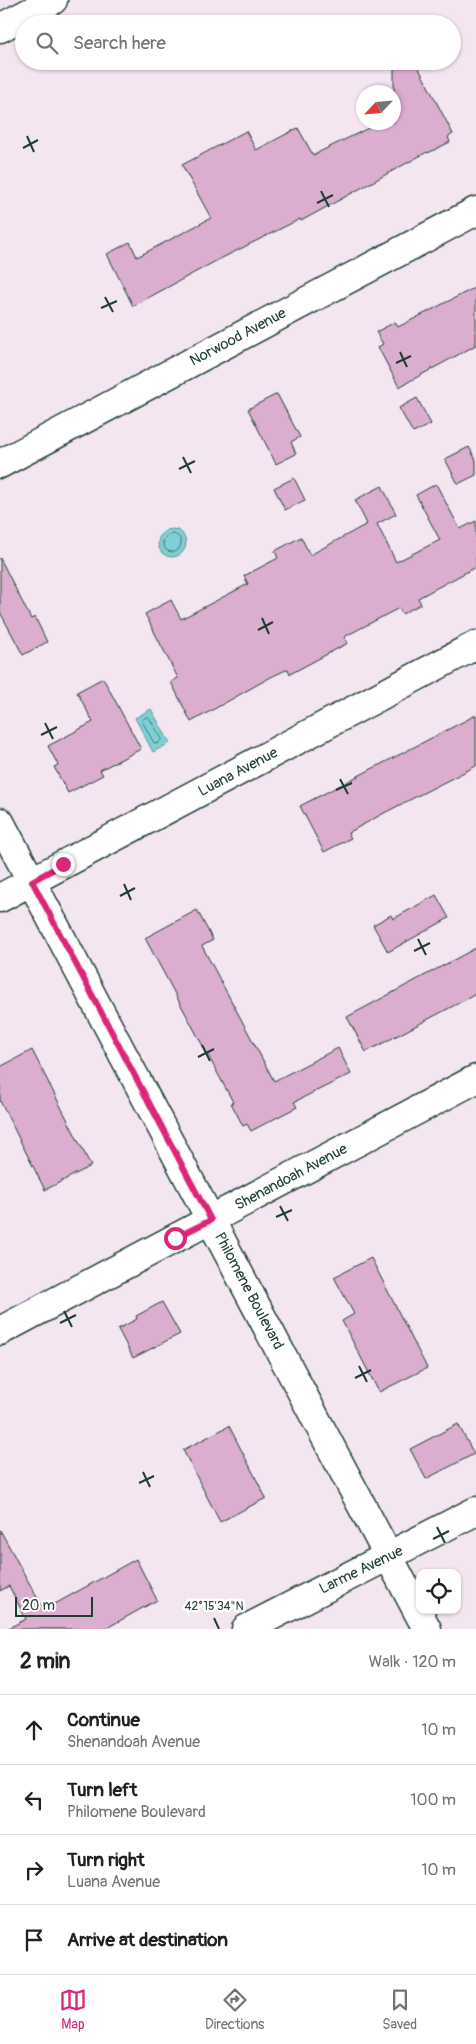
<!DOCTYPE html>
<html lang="en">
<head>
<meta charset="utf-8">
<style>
	:root { --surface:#fff; --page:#f6f6f6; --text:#202124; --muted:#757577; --line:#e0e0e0; --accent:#db2777 }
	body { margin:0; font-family:Pangolin,sans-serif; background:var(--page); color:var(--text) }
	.controls { position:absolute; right:15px; bottom:15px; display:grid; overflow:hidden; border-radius:10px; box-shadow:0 1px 4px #0004 }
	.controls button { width:45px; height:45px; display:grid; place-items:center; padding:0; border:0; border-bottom:1px solid var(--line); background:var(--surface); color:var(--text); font:25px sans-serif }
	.compass { position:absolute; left:356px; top:85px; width:45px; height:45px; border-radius:50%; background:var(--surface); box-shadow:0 1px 4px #0004; rotate:244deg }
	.scale { position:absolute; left:15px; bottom:12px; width:78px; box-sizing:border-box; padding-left:5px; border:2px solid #1f3d34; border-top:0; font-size:14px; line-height:18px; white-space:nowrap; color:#1f3d34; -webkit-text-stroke:4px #fff; paint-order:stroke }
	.stop { position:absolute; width:15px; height:15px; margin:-11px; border:4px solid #db2777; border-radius:50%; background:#fff }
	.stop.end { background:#db2777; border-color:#fff; box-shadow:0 1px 5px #0008 }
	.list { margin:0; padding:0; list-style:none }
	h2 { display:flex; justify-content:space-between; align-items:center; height:65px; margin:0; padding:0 20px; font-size:21px }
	h2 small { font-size:16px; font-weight:400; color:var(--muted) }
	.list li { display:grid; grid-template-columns:32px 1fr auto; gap:15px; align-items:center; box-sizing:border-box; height:70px; padding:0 20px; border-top:1px solid var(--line) }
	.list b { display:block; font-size:19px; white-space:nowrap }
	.list p { margin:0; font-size:16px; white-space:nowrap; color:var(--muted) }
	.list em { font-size:16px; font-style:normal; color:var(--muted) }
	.icon { flex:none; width:28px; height:28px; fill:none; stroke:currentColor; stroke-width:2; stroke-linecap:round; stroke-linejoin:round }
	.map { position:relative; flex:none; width:476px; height:1629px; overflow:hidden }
	.search { position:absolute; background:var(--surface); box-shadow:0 1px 4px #0004; left:15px; right:15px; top:15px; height:55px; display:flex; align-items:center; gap:12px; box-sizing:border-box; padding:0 18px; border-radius:28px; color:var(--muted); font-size:19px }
	.sheet { height:345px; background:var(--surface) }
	nav { display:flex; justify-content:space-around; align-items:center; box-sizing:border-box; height:70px; border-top:1px solid var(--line); background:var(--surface); font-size:14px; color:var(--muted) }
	nav a { display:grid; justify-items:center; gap:2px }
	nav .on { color:var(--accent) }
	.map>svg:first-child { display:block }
	.water { fill:#7fd0d5; stroke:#599595 }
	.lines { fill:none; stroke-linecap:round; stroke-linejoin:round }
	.shore { stroke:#457874; stroke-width:1 }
	.building { fill:#dbadcf; stroke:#1f3d34 }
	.minor-casing { stroke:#1f3d34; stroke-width:31 }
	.minor { stroke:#fff; stroke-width:28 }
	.route { stroke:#db2777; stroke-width:6 }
	.ticks { fill:none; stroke:#1f3d34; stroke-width:2 }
	.labels { text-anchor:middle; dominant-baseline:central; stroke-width:5; stroke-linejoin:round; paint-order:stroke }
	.street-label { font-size:15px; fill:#1f3d34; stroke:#fff }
	.ticks-label { font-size:12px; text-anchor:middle; fill:#1f3d34; stroke:#fff; stroke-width:5; stroke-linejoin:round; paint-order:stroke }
</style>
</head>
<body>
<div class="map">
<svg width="476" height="1629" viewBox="0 0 476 1629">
	<rect width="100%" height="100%" fill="#f4e6f1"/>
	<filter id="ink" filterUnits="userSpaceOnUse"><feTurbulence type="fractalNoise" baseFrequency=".02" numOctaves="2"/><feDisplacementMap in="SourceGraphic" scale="10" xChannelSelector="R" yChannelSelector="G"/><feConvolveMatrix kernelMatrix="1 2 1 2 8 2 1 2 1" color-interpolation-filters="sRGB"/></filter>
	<g filter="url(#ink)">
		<path class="water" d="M158 543a14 14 0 1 1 28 0a14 14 0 1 1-28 0Z
			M151 709 170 743 153 752 135 718Z"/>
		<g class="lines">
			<path class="shore" d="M163 543a9 9 0 1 1 18 0a9 9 0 1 1-18 0Z
				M148 716 162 739 157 744 154 743 142 721Z"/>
		</g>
		<path class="building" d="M394 61H415L453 134 448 137 450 142 428 153 427 152 301 221 300 219 216 261 133 306 107 254 130 242 137 257 211 218 182 165 246 131 256 150 298 128 313 155 381 122H394Z
			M476 287V345L399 387 378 347 383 344 376 332 395 322 398 327Z
			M277 394 300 437 291 442 296 454 276 464 248 409Z
			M417 398 431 424 413 433 399 408Z
			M469 447 476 460V475L458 484 445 459Z
			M294 478 305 500 285 510 274 488Z
			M436 484 460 529 476 521V567L418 598 421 604 402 614 399 608 344 637 348 643 290 674 288 669 271 677 191 722 171 682 178 678 145 614 171 600 181 619 248 584 244 576 278 558 275 551 301 537 310 555 367 524 355 500 382 486 396 514 377 524 396 562 440 540 416 495Z
			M0 558 31 619 35 617 47 642 23 655 0 612Z
			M103 678 141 749 100 770 103 775 68 793 54 767 58 765 48 746 93 722 77 692Z
			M476 715V766L386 812 348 833 351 838 324 852 300 806Z
			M436 895 449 918 388 952 373 925 391 915 393 919Z
			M197 910 213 940 202 946 274 1081 338 1048 351 1074 294 1102 297 1107 251 1131 247 1124 243 1126 231 1103 233 1102 145 938Z
			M476 948V994L366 1052 347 1017Z
			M32 1050 91 1166 45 1190 0 1101V1067Z
			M371 1258 427 1368 379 1392 342 1321 354 1314 334 1277Z
			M162 1302 180 1334 133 1358 118 1329 137 1319 136 1316Z
			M458 1424 474 1454 426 1479 410 1449Z
			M229 1426 266 1498 220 1522 183 1450Z
			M0 1530 44 1610 136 1559 157 1600 105 1629H7L26 1619 9 1586 0 1591Z"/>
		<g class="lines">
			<defs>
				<path id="minor" d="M0 28 53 0
					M0 464 476 211
					M0 822 427 1629
					M0 898 476 645
					M0 1331 476 1079
					M246 1629 476 1511"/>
			</defs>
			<use href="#minor" class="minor-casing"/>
			<use href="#minor" class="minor"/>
		</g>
	</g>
	<g class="lines" filter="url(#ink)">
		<path class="route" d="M63 864 32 881 211 1220 175 1238"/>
	</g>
	<path class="ticks" d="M27 136 34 152M23 148 38 140M321 191 329 207M317 203 333 195M105 297 113 312M101 308 117 301M400 352 407 367M396 363 411 356M183 457 191 473M179 469 195 461M262 618 269 634M258 630 273 622M45 723 53 739M41 735 57 727M340 779 348 794M336 790 352 783M124 884 131 900M120 896 135 888M418 939 426 955M414 951 430 943M202 1045 210 1061M198 1057 214 1049M280 1206 288 1221M276 1217 292 1210M64 1311 72 1327M60 1323 76 1315M359 1366 367 1382M355 1378 371 1370M143 1472 150 1487M139 1483 154 1476M437 1527 445 1543M433 1539 449 1531M214 1618 219 1629"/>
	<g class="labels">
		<g class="street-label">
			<text transform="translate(238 337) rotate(-28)">Norwood Avenue</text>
			<text transform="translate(238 772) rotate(-28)">Luana Avenue</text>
			<text transform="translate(291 1177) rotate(-28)">Shenandoah Avenue</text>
			<text transform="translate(249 1291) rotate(62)">Philomene Boulevard</text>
			<text transform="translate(361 1570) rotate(-26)">Larme Avenue</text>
		</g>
	</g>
	<g class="ticks-label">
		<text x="214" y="1610">42°15'34"N</text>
	</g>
</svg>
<div class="controls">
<button><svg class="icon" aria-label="locate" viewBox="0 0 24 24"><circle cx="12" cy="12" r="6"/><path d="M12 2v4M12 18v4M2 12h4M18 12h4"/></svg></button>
</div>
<svg class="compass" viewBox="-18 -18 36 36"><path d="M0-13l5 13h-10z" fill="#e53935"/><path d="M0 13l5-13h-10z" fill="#757577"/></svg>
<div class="scale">20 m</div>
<div class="stop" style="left:175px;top:1238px"></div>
<div class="stop end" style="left:63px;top:864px"></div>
<div class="search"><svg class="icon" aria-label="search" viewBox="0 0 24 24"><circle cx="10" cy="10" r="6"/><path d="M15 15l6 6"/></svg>Search here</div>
</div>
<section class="sheet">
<h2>2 min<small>Walk · 120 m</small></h2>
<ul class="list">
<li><svg class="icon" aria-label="ahead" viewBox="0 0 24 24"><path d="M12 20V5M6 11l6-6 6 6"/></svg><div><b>Continue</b><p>Shenandoah Avenue</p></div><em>10 m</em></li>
<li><svg class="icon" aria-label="left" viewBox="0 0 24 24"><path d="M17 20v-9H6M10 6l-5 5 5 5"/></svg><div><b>Turn left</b><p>Philomene Boulevard</p></div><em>100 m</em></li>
<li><svg class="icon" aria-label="right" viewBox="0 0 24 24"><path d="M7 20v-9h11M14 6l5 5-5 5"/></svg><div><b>Turn right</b><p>Luana Avenue</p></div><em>10 m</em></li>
<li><svg class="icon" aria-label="arrive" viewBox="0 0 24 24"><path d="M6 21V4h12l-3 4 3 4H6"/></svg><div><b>Arrive at destination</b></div></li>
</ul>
</section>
<nav>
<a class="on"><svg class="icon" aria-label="map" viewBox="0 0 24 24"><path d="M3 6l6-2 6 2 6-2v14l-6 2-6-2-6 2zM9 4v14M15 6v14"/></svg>Map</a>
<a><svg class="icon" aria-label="directions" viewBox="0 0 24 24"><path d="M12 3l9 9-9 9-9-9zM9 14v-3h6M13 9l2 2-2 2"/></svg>Directions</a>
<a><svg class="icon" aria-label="saved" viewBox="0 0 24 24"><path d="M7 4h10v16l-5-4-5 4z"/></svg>Saved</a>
</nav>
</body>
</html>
